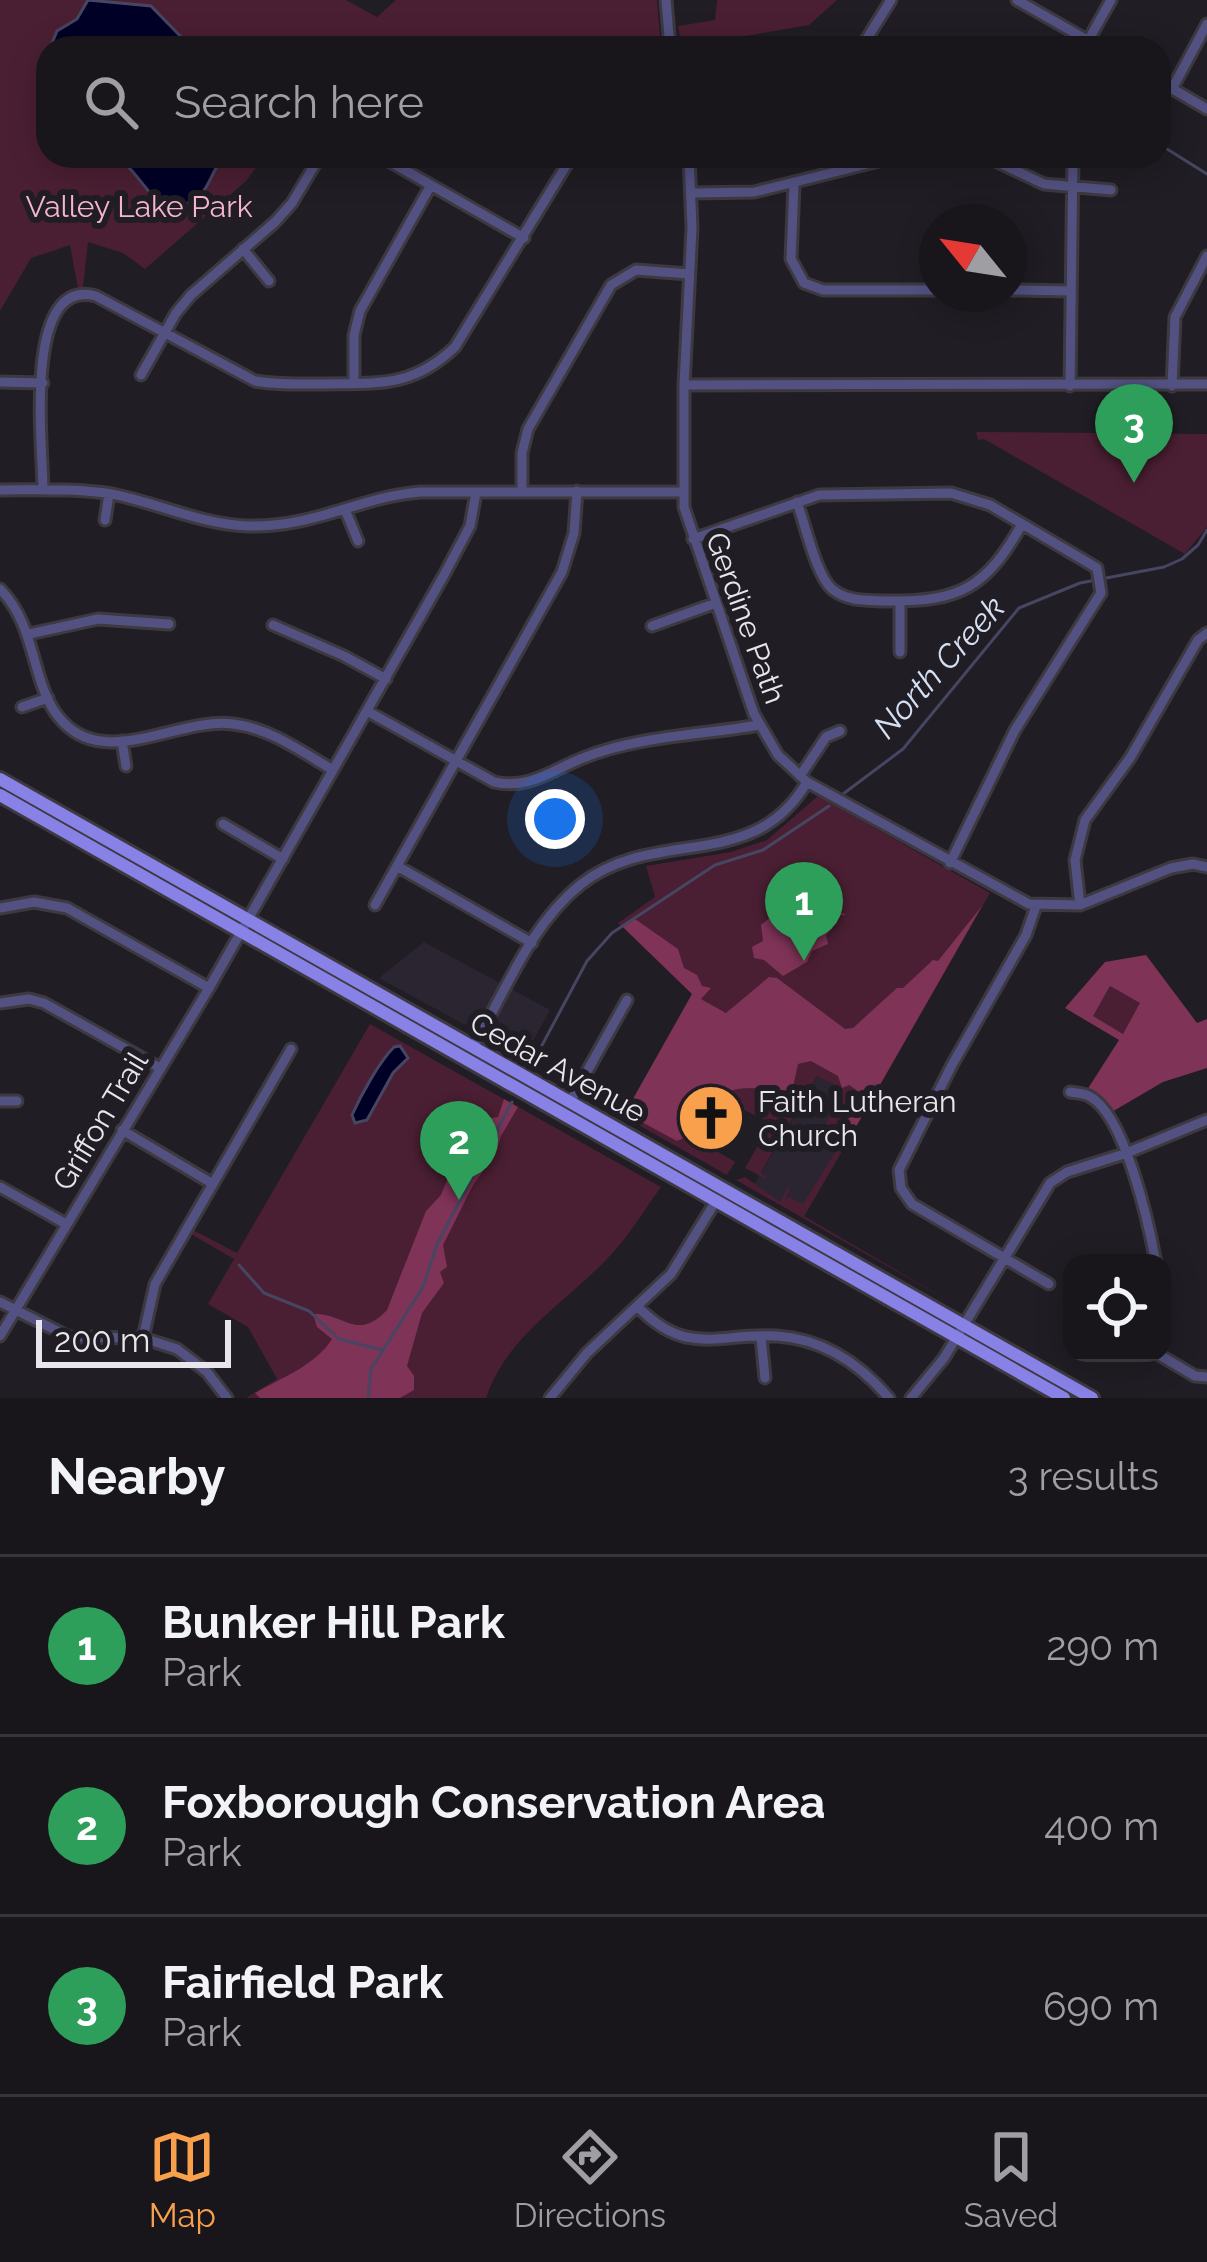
<!DOCTYPE html>
<html lang="en">
<head>
<meta charset="utf-8">
<style>
	:root { --surface:#18161b; --page:#252328; --text:#f1f3f6; --muted:#9f9fa3; --line:#36353a; --accent:#f9a04c }
	body { margin:0; font-family:Raleway,sans-serif; background:var(--page); color:var(--text) }
	.controls { position:absolute; right:36px; bottom:36px; display:grid; overflow:hidden; border-radius:24px; box-shadow:0 6px 30px #0003 }
	.controls button { width:108px; height:108px; display:grid; place-items:center; padding:0; border:0; border-bottom:3px solid var(--line); background:var(--surface); color:var(--text); font:60px sans-serif }
	.compass { position:absolute; left:919px; top:204px; width:108px; height:108px; border-radius:50%; background:var(--surface); box-shadow:0 6px 30px #0003; rotate:300deg }
	.scale { position:absolute; left:36px; bottom:30px; width:195px; box-sizing:border-box; padding-left:12px; border:6px solid #e8e6eb; border-top:0; font-size:33px; line-height:42px; white-space:nowrap; color:#e8e6eb; -webkit-text-stroke:9px #201d24; paint-order:stroke }
	.you { position:absolute; left:555px; top:819px; width:42px; height:42px; margin:-30px; border:9px solid #fff; border-radius:50%; background:#1a73e8; box-shadow:0 0 0 18px #1a73e833 }
	.badge { display:grid; place-items:center; width:78px; height:78px; border-radius:50%; background:var(--accent); color:#fff; font-size:39px; font-weight:700 }
	.pin { position:absolute; translate:-50% -99px; filter:drop-shadow(0 3px 6px #0008) }
	.pin::after { content:''; position:absolute; top:63px; width:42px; height:36px; background:inherit; clip-path:polygon(0 0,100% 0,50% 100%) }
	.list { margin:0; padding:0; list-style:none }
	h2 { display:flex; justify-content:space-between; align-items:center; height:156px; margin:0; padding:0 48px; font-size:51px }
	h2 small { font-size:39px; font-weight:400; color:var(--muted) }
	.list li { display:grid; grid-template-columns:78px 1fr auto; gap:36px; align-items:center; box-sizing:border-box; height:180px; padding:0 48px; border-top:3px solid var(--line) }
	.list b { display:block; font-size:45px; white-space:nowrap }
	.list p { margin:0; font-size:39px; white-space:nowrap; color:var(--muted) }
	.list em { font-size:39px; font-style:normal; color:var(--muted) }
	.icon { flex:none; width:66px; height:66px; fill:none; stroke:currentColor; stroke-width:2; stroke-linecap:round; stroke-linejoin:round }
	.map { position:relative; flex:none; width:1207px; height:1398px; overflow:hidden }
	.search { position:absolute; background:var(--surface); box-shadow:0 6px 30px #0003; left:36px; right:36px; top:36px; height:132px; display:flex; align-items:center; gap:30px; box-sizing:border-box; padding:0 42px; border-radius:36px; color:var(--muted); font-size:45px }
	.sheet { height:696px; background:var(--surface) }
	nav { display:flex; justify-content:space-around; align-items:center; box-sizing:border-box; height:168px; border-top:3px solid var(--line); background:var(--surface); font-size:33px; color:var(--muted) }
	nav a { display:grid; justify-items:center; gap:6px }
	nav .on { color:var(--accent) }
	.map>svg:first-child { display:block }
	.built { fill:#2b2531 }
	.green { fill:#4b1f33 }
	.forest { fill:#7f3357; fill-rule:evenodd }
	.water { fill:#000027; stroke:#464562; stroke-width:3 }
	.lines { fill:none; stroke-linecap:round; stroke-linejoin:round }
	.stream { stroke:#464562; stroke-width:3 }
	.minor-casing { stroke:#3c3940; stroke-width:15 }
	.major-casing { stroke:#3c3940; stroke-width:18 }
	.minor { stroke:#535181; stroke-width:9 }
	.major { stroke:#8881e6; stroke-width:12 }
	.labels { text-anchor:middle; dominant-baseline:central; stroke-width:12; stroke-linejoin:round; paint-order:stroke }
	.park-label { font-size:30px; fill:#f7b4cf; stroke:#201d24 }
	.street-label { font-size:30px; fill:#e8e6eb; stroke:#201d24 }
	.poi-label { font-size:30px; fill:#e8e6eb; stroke:#201d24; text-anchor:start }
	.water-label { font-size:33px; font-style:italic; fill:#d6e0f3; stroke:#201d24 }
</style>
</head>
<body>
<div class="map">
<svg width="1207" height="1398" viewBox="0 0 1207 1398">
	<rect width="100%" height="100%" fill="#201d24"/>
	<path class="built" d="M424 942 550 1010 524 1057 379 978Z
		M823 1067 874 1096 804 1217 752 1188Z"/>
	<path class="green" d="M0 0H346L377 17 396 0H657L661 48H48V156H265L246 181 145 269 123 253 88 242 83 287 78 288 70 245 31 258 0 311Z
		M717 0H837L809 25 682 47 678 26 715 20Z
		M976 432 1207 434V527L1185 554 984 439 978 440Z
		M818 796 990 893 874 1096 848 1085 863 1094 851 1099 855 1103 849 1139 804 1216 954 1304 736 1180 745 1177 780 1202 792 1181 785 1201 789 1197 803 1204 843 1140 813 1123 825 1125 831 1114 827 1110 839 1087 817 1076 761 1172 768 1180 745 1168 771 1123 740 1108 735 1116 705 1103 695 1120 721 1139 715 1150 735 1162 727 1175 582 1093 583 1089 678 1141 703 1102 717 1094 741 1086 779 1095 791 1082 797 1063 810 1060 692 994 618 923 655 897 646 866 731 852 767 840Z
		M1110 986 1141 1003 1123 1034 1092 1016Z
		M370 1024 661 1187C646 1207 633 1230 616 1249 574 1298 507 1333 486 1398H246L277 1379 248 1327 208 1304 234 1259 191 1234 193 1230 237 1253Z"/>
	<path class="forest" d="M775 879 846 915H825L832 929 826 935 828 944 812 951 807 962 783 976 764 960 754 958 752 947 763 941 761 925 787 903 780 898Z
		M982 906 849 1139 842 1131 854 1109 852 1095 860 1098 862 1094 849 1085 842 1088 838 1076 811 1061 798 1064 791 1096 783 1098C750 1079 715 1089 691 1116L693 1134 677 1141 625 1113 692 994 623 927 635 919 678 949 684 968 697 975 702 986 711 988 701 999 726 1013 769 977 777 978 845 1029 853 1028 897 988H903L933 960 938 961Z
		M1146 955 1197 1023 1207 1019V1068L1163 1082 1110 1113 1087 1090 1119 1040 1065 1008 1105 962ZM1110 986 1140 1003 1123 1034 1093 1016Z
		M504 1099 518 1107 501 1136 496 1153 473 1185 443 1245 447 1267 440 1272 444 1283 422 1313 407 1366 414 1376V1390L400 1398H260L255 1393C281 1378 316 1365 332 1339L317 1327 313 1314C345 1313 357 1342 387 1310L426 1211 441 1195 453 1165 468 1151 465 1137 480 1129 482 1119 498 1117Z"/>
	<path class="water" d="M88 0 151 6 185 41 198 40 219 48H50L57 31 77 19Z
		M116 156H225C204 178 214 199 172 208 147 200 138 170 116 156Z
		M400 1046 408 1058 393 1073 367 1120 355 1123 352 1115C361 1095 379 1062 394 1047Z"/>
	<g class="lines">
		<path class="stream" d="M933 48 961 40 986 48
			M1159 144 1207 174
			M601 156H645
			M843 794 903 749 1019 608 1080 583 1164 567 1182 559 1198 545 1207 530
			M833 803 834 802
			M532 1064 587 961 612 933 715 865 763 850 829 806
			M239 1265 264 1293 309 1311 339 1339 382 1350
			M368 1398 371 1369 423 1287 437 1244 512 1102"/>
		<defs>
			<path id="minor" d="M666 0 670 48
				M1017 0 1101 48
				M1088 41 1111 0
				M861 48 891 0
				M1159 81 1207 109
				M1172 89 1207 24
				M380 156 524 238
				M689 156 692 228 684 385V507L754 714 778 755 807 782 1029 904 1080 905 1171 868 1193 864 1207 867
				M985 156 1044 184 1111 190
				M794 185 791 259 804 283 823 290H937
				M693 193 754 192 899 156
				M243 249 269 281
				M1009 290 1070 291
				M141 375 176 313 191 295 275 222 292 203 320 156
				M0 382 43 383
				M354 383V335L360 311 431 185
				M684 385 1207 384
				M1070 386 1073 156
				M1172 386 1175 317 1207 256
				M0 490C37 490 75 488 112 494 158 503 199 524 248 526 314 528 359 497 420 492H682
				M43 490C43 447 22 276 96 296L255 381C277 385 299 384 322 384 378 383 412 388 455 347L572 156
				M522 491V453L528 429 611 285 636 270 689 274
				M797 502C805 524 816 575 832 589 848 602 867 600 886 601 960 602 986 588 1022 524
				M346 512 358 541
				M105 520 109 494
				M693 539 819 495 951 493 990 505 1097 568 1101 593 1015 730 950 863
				M0 589C39 628 30 688 63 722 107 769 179 717 233 724 270 728 302 752 333 770
				M900 601V652
				M273 625 344 656 386 679
				M652 626 716 603
				M29 634 98 619 169 624
				M22 707 48 698
				M367 711 494 782C529 790 552 770 583 758 637 736 702 735 759 725
				M122 741 126 766
				M800 776 826 737 840 731
				M223 824 283 859
				M397 866 532 943
				M375 905 562 572 574 533 577 491
				M1080 905 1075 860 1085 820 1130 758 1198 640 1207 633
				M1036 906 1026 935 952 1065 899 1170 901 1188 912 1204 1049 1284
				M0 908 34 902 67 908 209 988
				M0 1003 29 999 44 1003 160 1068
				M473 1047C505 993 530 925 580 885 655 825 753 875 807 782
				M1070 1092C1076 1093 1083 1093 1089 1096 1125 1114 1149 1225 1156 1263
				M0 1101H17
				M570 1102 627 1000
				M122 1130 213 1184
				M0 1187 66 1224
				M0 1302 69 1337 143 1338 177 1349 207 1372 227 1398
				M638 1307C687 1357 717 1333 777 1336 823 1339 860 1364 889 1398
				M0 1336 209 988 444 575 470 526 476 493
				M761 1337 765 1378
				M143 1338 155 1284 291 1049
				M1156 1353 1195 1376 1207 1377
				M550 1398 587 1353 671 1274 716 1201
				M911 1398 944 1358 1050 1183 1067 1172 1124 1154 1207 1120"/>
			<path id="major" d="M0 779 1092 1398
				M0 795 1064 1398"/>
		</defs>
		<use href="#minor" class="minor-casing"/>
		<use href="#major" class="major-casing"/>
		<use href="#minor" class="minor"/>
		<use href="#major" class="major"/>
	</g>
	<defs>
		<symbol id="church-disc" viewBox="-11 -11 22 22"><circle r="9.5" fill="#f9a04c" stroke="#201d24"/><path d="M-1.2-6h2.4v3.5h3.3v2.4h-3.3V6h-2.4V-.1h-3.3v-2.4h3.3Z" fill="#111"/></symbol>
	</defs>
	<g fill-rule="evenodd">
		<use href="#church-disc" x="673" y="1080" width="76" height="76"/>
	</g>
	<g class="labels">
		<g class="park-label">
			<text x="139" y="206">Valley Lake Park</text>
		</g>
		<g class="street-label">
			<text transform="translate(746 618) rotate(70)">Gerdine Path</text>
			<text transform="translate(558 1067) rotate(29)">Cedar Avenue</text>
			<text transform="translate(100 1121) rotate(-59)">Griffon Trail</text>
		</g>
		<g class="poi-label">
			<text x="758" y="1101">Faith Lutheran<tspan x="758" dy="34">Church</tspan></text>
		</g>
		<g class="water-label">
			<text transform="translate(939 667) rotate(-48)">North Creek</text>
		</g>
	</g>
</svg>
<div class="controls">
<button><svg class="icon" aria-label="locate" viewBox="0 0 24 24"><circle cx="12" cy="12" r="6"/><path d="M12 2v4M12 18v4M2 12h4M18 12h4"/></svg></button>
</div>
<svg class="compass" viewBox="-18 -18 36 36"><path d="M0-13l5 13h-10z" fill="#e53935"/><path d="M0 13l5-13h-10z" fill="#9f9fa3"/></svg>
<div class="scale">200 m</div>
<div class="you"></div>
<div class="pin badge" style="left:804px;top:961px;background:#2e9e5b">1</div>
<div class="pin badge" style="left:459px;top:1200px;background:#2e9e5b">2</div>
<div class="pin badge" style="left:1134px;top:483px;background:#2e9e5b">3</div>
<div class="search"><svg class="icon" aria-label="search" viewBox="0 0 24 24"><circle cx="10" cy="10" r="6"/><path d="M15 15l6 6"/></svg>Search here</div>
</div>
<section class="sheet">
<h2>Nearby<small>3 results</small></h2>
<ul class="list">
<li><span class="badge" style="background:#2e9e5b">1</span><div><b>Bunker Hill Park</b><p>Park</p></div><em>290 m</em></li>
<li><span class="badge" style="background:#2e9e5b">2</span><div><b>Foxborough Conservation Area</b><p>Park</p></div><em>400 m</em></li>
<li><span class="badge" style="background:#2e9e5b">3</span><div><b>Fairfield Park</b><p>Park</p></div><em>690 m</em></li>
</ul>
</section>
<nav>
<a class="on"><svg class="icon" aria-label="map" viewBox="0 0 24 24"><path d="M3 6l6-2 6 2 6-2v14l-6 2-6-2-6 2zM9 4v14M15 6v14"/></svg>Map</a>
<a><svg class="icon" aria-label="directions" viewBox="0 0 24 24"><path d="M12 3l9 9-9 9-9-9zM9 14v-3h6M13 9l2 2-2 2"/></svg>Directions</a>
<a><svg class="icon" aria-label="saved" viewBox="0 0 24 24"><path d="M7 4h10v16l-5-4-5 4z"/></svg>Saved</a>
</nav>
</body>
</html>
